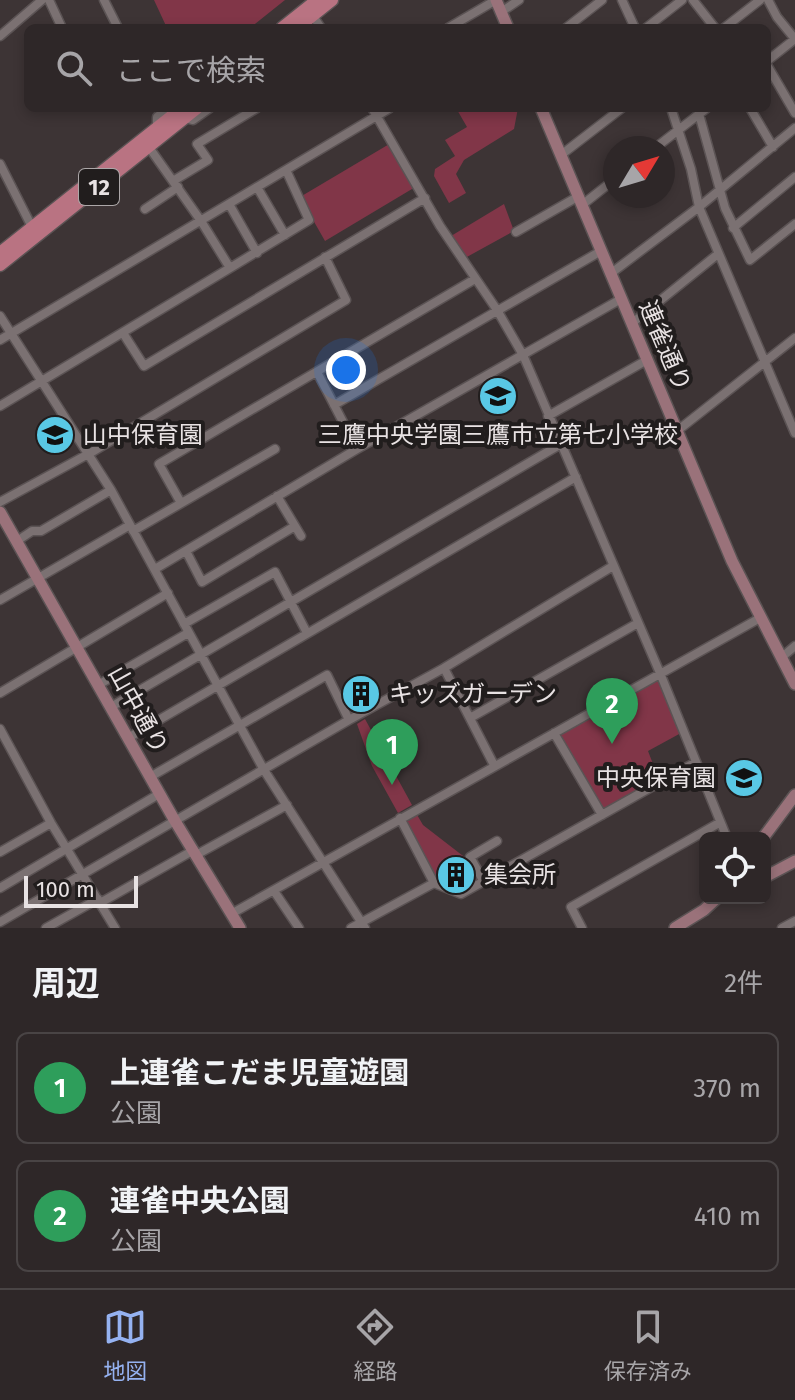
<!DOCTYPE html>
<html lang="ja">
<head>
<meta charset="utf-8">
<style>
	:root { --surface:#2e2728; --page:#362f30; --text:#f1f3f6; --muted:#a7a5a8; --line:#494445; --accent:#95b2f1 }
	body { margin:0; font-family:"Fira Sans","Noto Sans JP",sans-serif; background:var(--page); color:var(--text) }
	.controls { position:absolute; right:24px; bottom:24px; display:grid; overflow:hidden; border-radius:12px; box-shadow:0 4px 12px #0003 }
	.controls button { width:72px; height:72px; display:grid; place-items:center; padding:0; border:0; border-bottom:2px solid var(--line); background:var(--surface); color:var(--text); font:40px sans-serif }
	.compass { position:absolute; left:603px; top:136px; width:72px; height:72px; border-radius:50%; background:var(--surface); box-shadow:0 4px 12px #0003; rotate:52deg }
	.scale { position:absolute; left:24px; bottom:20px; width:114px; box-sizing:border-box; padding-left:8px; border:4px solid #e8e2e3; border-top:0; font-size:22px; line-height:28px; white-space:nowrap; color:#e8e2e3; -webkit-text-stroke:6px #211d1d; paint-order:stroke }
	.you { position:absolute; left:346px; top:370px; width:28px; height:28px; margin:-20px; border:6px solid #fff; border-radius:50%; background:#1a73e8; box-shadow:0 0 0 12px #1a73e833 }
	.badge { display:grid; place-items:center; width:52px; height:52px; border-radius:50%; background:var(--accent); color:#fff; font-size:26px; font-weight:700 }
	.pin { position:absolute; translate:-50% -66px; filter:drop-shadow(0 2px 4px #0008) }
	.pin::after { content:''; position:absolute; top:42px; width:28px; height:24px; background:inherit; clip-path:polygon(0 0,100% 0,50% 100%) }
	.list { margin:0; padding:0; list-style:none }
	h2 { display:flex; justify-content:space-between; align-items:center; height:104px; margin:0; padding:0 32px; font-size:34px }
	h2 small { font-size:26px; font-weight:400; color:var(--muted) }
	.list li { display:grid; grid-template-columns:52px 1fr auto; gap:24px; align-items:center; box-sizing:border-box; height:112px; margin:0 16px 16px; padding:0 16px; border:2px solid var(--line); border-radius:12px }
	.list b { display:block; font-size:30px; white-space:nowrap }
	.list p { margin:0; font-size:26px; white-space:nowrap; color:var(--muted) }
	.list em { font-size:26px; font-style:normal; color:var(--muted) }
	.icon { flex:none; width:44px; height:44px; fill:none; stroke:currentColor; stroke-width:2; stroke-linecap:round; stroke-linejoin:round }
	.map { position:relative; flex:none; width:795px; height:928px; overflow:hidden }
	.search { position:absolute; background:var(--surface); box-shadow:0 4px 12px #0003; left:24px; right:24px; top:24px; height:88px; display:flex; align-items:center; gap:20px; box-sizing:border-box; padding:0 28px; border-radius:12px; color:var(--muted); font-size:30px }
	.sheet { height:360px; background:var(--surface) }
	nav { display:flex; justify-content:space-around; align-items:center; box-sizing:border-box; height:112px; border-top:2px solid var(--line); background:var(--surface); font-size:22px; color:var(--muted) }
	nav a { display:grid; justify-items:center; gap:4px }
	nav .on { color:var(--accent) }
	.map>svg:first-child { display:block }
	.green { fill:#813648 }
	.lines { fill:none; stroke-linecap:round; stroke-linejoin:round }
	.street-casing { stroke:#5b5354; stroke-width:11 }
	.secondary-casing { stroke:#5b5354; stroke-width:14 }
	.primary-casing { stroke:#5b5354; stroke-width:15 }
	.street { stroke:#7b7172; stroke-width:8 }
	.secondary { stroke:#9a727a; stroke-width:11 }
	.primary { stroke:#b97382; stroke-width:12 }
	.labels { text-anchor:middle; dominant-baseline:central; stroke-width:8; stroke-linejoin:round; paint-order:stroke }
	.shield { fill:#211d1d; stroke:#aca7a8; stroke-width:2 }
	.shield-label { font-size:22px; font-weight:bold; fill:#e8e2e3 }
	.street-label { font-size:24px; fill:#e8e2e3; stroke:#211d1d }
	.poi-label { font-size:24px; fill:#e8e2e3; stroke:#211d1d; text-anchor:start }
</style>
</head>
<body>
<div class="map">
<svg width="795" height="928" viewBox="0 0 795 928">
	<rect width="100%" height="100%" fill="#3d3435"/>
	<path class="green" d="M154 0H285L250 28H167Z
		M456 108H518L514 129 464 160 456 174 466 193 449 203 434 176 435 169 455 156 445 140 467 127Z
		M391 143 417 186 325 241 300 197Z
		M504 204 514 231 465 258 451 236Z
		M657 679 681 733 648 751 658 777 602 810 559 736Z
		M365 719 412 805 398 813 372 766 357 724Z
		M416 813 423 825 467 859 480 880 461 890 436 883 403 820Z"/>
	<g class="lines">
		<defs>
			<path id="street" d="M49 0 62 28
				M104 0 118 28
				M622 0 635 28
				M693 0 715 28
				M768 0 777 17 795 39
				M501 12 519 0
				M313 16 321 28
				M448 28 496 0
				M566 28 602 0
				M646 28 682 0
				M724 28 760 0
				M0 36 42 0
				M767 61 795 39
				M767 65 795 113
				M372 108 440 226 497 310 523 355 660 673 727 838
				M671 108 691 169 699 207 795 433
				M750 108 773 147
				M699 114 725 208 750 260 795 224
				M185 118 193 120 210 108
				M157 128V117L169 108
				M655 148 707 108
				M561 155 622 108
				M0 164 34 231
				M173 181 208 160 197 144 257 108
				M257 187 285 235
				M229 204 257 253
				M582 205 615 179
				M145 209 178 187
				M733 228 795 177
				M516 232 579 196
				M230 268 309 220 286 170
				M610 274 699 207 795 128
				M0 316 111 490 264 770 365 928
				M631 324 718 254
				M123 333 144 366 425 198
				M0 340 390 108
				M317 372 357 449
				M334 405 601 251
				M0 406 230 268 201 221 146 143
				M548 416 647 360
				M677 431 795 338
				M277 496 301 536
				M0 502 92 452 346 300 325 257
				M181 503 159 464 475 279
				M133 531 275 449
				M17 541 32 531H41L111 490
				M186 551 202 582 295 526
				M155 569 357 449 621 299
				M0 600 130 525
				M184 624 275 572 307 633
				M782 657 795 646
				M444 668 494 765
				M98 685 188 633
				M0 693 168 593
				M111 707 561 444
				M470 718 638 623
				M0 729 51 823 115 928
				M554 733 602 815
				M128 738 576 477
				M150 777 327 675 349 720
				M400 818 434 883 461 894 696 762
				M0 852 51 823
				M196 855 287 805
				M484 882 470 857 497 841
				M0 888 159 794
				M274 891 299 928
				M100 903 194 850
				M231 914 760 618
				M0 922 349 720 444 668 613 566
				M46 928 98 899
				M351 928 434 883
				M582 928 571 907 719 823
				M782 928 795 921"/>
			<path id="secondary" d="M496 0 508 28
				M541 108 732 561 795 684
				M0 512 175 821 240 928
				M763 838 795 795
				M765 877 795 861
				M675 928 704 910 717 898"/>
			<path id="primary" d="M282 28 317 0
				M297 28 332 0
				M0 253 182 108
				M0 265 197 108"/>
		</defs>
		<use href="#street" class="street-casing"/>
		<use href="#secondary" class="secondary-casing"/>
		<use href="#primary" class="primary-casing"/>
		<use href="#street" class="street"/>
		<use href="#secondary" class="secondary"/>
		<use href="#primary" class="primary"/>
	</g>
	<defs>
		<symbol id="school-disc" viewBox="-11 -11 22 22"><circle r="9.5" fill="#59c8e5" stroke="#211d1d"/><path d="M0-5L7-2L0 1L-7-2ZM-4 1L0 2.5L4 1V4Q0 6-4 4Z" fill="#111"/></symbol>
		<symbol id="building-disc" viewBox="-11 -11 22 22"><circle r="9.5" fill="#59c8e5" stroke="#211d1d"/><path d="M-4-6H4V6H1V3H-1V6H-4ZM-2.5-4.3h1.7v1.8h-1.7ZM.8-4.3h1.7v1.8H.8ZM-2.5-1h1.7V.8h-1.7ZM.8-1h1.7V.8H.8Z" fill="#111"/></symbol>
	</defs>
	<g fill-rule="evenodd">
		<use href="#school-disc" x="476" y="374" width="44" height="44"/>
		<use href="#school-disc" x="33" y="413" width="44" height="44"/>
		<use href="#building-disc" x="339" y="672" width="44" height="44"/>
		<use href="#school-disc" x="722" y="756" width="44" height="44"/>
		<use href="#building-disc" x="434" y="853" width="44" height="44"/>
	</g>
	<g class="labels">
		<rect class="shield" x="79" y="169" width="40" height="36" rx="6"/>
		<g class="shield-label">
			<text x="99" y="187">12</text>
		</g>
		<g class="street-label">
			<text transform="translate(665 346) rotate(67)">連雀通り</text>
			<text transform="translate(138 710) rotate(61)">山中通り</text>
		</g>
		<g class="poi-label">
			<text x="83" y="435">山中保育園</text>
			<text x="498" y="435" text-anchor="middle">三鷹中央学園三鷹市立第七小学校</text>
			<text x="389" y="694">キッズガーデン</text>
			<text x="716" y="778" text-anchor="end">中央保育園</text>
			<text x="484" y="875">集会所</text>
		</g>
	</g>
</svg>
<div class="controls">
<button><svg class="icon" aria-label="locate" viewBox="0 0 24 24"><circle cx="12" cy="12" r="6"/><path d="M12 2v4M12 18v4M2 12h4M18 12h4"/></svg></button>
</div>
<svg class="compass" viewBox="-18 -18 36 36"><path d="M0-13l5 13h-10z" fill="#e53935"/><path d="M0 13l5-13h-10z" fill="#a7a5a8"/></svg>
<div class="scale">100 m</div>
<div class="you"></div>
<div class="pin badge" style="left:392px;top:785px;background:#2e9e5b">1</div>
<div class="pin badge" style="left:612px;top:744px;background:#2e9e5b">2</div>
<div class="search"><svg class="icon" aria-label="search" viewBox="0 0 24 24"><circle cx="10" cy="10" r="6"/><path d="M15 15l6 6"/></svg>ここで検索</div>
</div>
<section class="sheet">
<h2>周辺<small>2件</small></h2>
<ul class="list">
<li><span class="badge" style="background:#2e9e5b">1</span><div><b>上連雀こだま児童遊園</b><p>公園</p></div><em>370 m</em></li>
<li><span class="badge" style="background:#2e9e5b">2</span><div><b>連雀中央公園</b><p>公園</p></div><em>410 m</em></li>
</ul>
</section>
<nav>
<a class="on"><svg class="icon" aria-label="map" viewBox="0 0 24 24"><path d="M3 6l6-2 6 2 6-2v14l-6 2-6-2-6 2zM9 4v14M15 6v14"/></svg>地図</a>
<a><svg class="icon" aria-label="directions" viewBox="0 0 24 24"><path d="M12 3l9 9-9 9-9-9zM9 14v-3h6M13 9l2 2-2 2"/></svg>経路</a>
<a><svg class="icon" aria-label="saved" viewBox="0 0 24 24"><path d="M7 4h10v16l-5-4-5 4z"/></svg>保存済み</a>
</nav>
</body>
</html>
